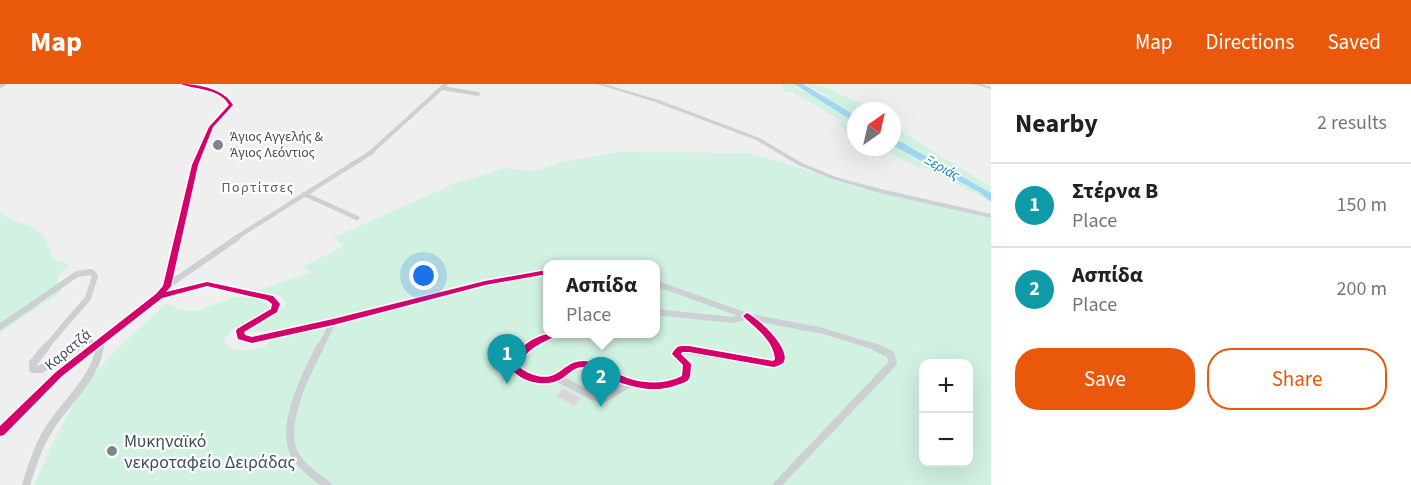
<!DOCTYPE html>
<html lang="en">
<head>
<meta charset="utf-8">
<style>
	:root { --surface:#fff; --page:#f2f2f2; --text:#202124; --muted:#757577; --line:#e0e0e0; --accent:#ea580c }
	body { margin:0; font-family:"Source Sans 3",sans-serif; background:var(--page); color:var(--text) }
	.controls { position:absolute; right:18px; bottom:18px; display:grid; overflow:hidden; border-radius:12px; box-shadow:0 6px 24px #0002 }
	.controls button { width:54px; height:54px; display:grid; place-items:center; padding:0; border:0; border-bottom:2px solid var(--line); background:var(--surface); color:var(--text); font:30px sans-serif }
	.compass { position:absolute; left:847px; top:18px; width:54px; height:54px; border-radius:50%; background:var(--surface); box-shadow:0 6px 24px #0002; rotate:34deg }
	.you { position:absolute; left:424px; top:192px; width:21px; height:21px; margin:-15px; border:4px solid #fff; border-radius:50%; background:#1a73e8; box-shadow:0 0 0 9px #1a73e833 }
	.badge { display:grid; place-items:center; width:39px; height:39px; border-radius:50%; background:var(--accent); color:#fff; font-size:20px; font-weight:700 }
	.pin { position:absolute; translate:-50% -50px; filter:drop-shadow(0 2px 3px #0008) }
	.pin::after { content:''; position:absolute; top:32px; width:21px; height:18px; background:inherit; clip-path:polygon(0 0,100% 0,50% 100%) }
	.popup { position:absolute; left:543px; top:176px; width:117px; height:78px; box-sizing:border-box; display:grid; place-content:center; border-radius:12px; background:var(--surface); filter:drop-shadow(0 2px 4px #0005); font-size:20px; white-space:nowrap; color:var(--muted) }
	.popup b { font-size:22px; color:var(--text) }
	.popup::after { content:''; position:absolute; left:50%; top:100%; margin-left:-12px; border:12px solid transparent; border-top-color:var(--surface) }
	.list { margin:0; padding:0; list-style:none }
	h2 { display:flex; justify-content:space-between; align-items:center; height:78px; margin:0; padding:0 24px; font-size:26px }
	h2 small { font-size:20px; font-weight:400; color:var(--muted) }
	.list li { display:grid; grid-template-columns:39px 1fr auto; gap:18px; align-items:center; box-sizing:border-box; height:84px; padding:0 24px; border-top:2px solid var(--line) }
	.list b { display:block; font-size:22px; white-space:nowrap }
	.list p { margin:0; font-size:20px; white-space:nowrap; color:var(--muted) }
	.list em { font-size:20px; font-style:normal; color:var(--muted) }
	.actions { display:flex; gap:12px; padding:18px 24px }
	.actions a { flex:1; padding:14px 0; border:2px solid var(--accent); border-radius:24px; text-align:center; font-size:21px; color:var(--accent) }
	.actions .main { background:var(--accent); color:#fff }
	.map { position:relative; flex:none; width:991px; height:401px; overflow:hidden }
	header { display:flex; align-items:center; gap:36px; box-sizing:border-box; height:84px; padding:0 30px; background:var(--accent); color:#fff }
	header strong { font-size:28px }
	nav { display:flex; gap:33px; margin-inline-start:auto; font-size:21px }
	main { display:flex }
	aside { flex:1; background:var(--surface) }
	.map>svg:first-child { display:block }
	.green { fill:#d1f1e1; fill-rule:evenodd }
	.water { fill:#a2d7f3 }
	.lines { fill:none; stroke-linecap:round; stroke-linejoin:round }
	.river { fill:#a2d7f3; fill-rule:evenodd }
	.building { fill:#d7d7d9; stroke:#e1e1e2; stroke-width:1.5 }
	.street-far3 { stroke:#cdd0d3; stroke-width:4 }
	.street-far2 { stroke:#cdd0d3; stroke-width:4.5 }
	.street-far1 { stroke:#cdd0d3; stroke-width:6 }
	.street { stroke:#cdd0d3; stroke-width:8 }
	.secondary { fill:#cdd0d4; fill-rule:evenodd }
	.cycleway-casing { stroke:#fff; stroke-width:3 }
	.cycleway { fill:#d6006c; fill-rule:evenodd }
	.poi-dot { fill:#808690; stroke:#fff; stroke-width:2 }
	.labels { text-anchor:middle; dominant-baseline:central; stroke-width:4.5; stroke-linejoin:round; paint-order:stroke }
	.far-poi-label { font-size:14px; fill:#444e5d; stroke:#fff; text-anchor:start }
	.far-water-label { font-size:14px; font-style:italic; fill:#0078b5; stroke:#fff }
	.far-neighbourhood-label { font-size:14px; letter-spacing:1.5px; fill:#5a5d64; stroke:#fff }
	.street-label { font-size:15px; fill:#444e5d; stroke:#fff }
	.near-poi-label { font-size:18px; fill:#444e5d; stroke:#fff; text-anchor:start }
</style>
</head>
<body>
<header>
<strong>Map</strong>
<nav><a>Map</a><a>Directions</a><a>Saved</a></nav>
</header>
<main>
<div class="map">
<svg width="991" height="401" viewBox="0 0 991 401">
	<rect width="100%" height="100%" fill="#f0efef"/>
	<path class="green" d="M781 0H793L801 7 829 13 807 0C826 0 843 13 861 19V22L868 27H856V53L837 39 843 38 793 8H785Z
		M892 42 991 103V109L892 53Z
		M892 61 979 108 988 116 923 83 918 84 879 63H892Z
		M618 68 747 69 781 78 857 103 991 132V401H34L59 346 85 300 115 267 166 220C174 222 186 229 193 227 220 222 243 200 270 222L269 227 231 246 224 258C235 272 251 265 267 262L269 247 252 248 248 246C253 238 276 229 285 223L284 215 278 211 256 207 311 189 303 182 344 162 333 154 453 100 505 84 533 87 563 78ZM547 180H655V250H547ZM924 280H968V378H924Z
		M0 128C26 148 42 134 53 174L69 181 57 194 61 208 0 249Z"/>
	<path class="water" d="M892 53 991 109V118L979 108 892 61Z"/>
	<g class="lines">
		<path class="river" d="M794 0H803L856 32V39Z"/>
	</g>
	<path class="building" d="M590 288 612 298 614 299 606 306 584 294Z
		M563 304 581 314 575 322 556 312Z"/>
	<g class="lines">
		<path class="street-far3" d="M0 2 4 0
			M442 4 478 10
			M370 69 446 0"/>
		<path class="street-far2" d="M304 110 357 134
			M234 155 372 68"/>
		<path class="street-far1" d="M655 199 747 232 733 236 655 228
			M167 202 237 154
			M160 212 207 200 270 214 276 220 274 226 240 247 241 253 252 256 485 199 547 188
			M747 232 763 246 777 264
			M751 233 823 247 879 264
			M0 243 77 190 91 188 95 192 88 214 45 264
			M75 264 85 258 100 260 99 264
			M320 264 333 238
			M527 264 553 250"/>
		<path class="street" d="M46 263 33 279V285H41L77 263
			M320 263C307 288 280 340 294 369 301 383 315 392 327 401
			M529 263 519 272 514 284 528 293 540 296 557 293 571 283 581 280 590 281 615 293 642 301H669L686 294 687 280 676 270 680 265 774 280 780 277 776 263
			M556 293 592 312 604 314 630 299
			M26 401C32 382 38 362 49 345 66 318 95 295 100 263
			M777 401 893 279 890 270 875 263"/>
		<path class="secondary" d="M181 0C198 0 224 4 234 21L214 43 198 81 171 202 162 214 62 293 4 351 0 352V341L56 287 156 210 163 202 192 81 208 43 228 21C219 4 196 7 181 0Z
			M597 0H604L659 16 760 54 802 79 836 93 881 105 991 130V134L880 109 832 95 798 81 756 56 655 18Z
			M973 0H981L991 3V5Z"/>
		<defs>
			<path id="cycleway" d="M181 0C198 0 224 5 233 21L213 43 198 81 171 202 166 208 207 198 273 212 280 220 277 228 244 248 245 251 252 253 333 235 485 197 547 186V190L485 201 333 241 252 259 238 255 236 247 237 245 271 225 272 220 267 216 207 202 162 214 62 292 4 351 0 352V342L56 288 156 210 163 202 192 81 209 43 229 21C220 4 196 6 181 0Z
				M747 229C758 234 793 266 783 279 782 280 775 283 774 283L689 268H682L681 270 691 280C690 297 691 297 674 302 653 309 630 303 611 295 602 291 595 284 585 283 574 282 569 290 561 295 545 304 521 298 510 284 515 264 537 248 557 250L556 252C541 259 524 266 519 283 528 290 542 296 554 291 564 286 570 277 583 277 594 277 604 284 614 288 634 299 660 303 682 292L683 281 672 270C677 261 679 262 689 262L773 277 775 275C773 255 756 245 743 232Z"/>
		</defs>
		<use href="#cycleway" class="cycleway-casing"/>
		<use href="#cycleway" class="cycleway"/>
	</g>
	<g class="poi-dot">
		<circle cx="218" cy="61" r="6"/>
		<circle cx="112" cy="367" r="6"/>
	</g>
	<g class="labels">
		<g class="far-poi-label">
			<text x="230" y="53">Άγιος Αγγελής &amp;<tspan x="230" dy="16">Άγιος Λεόντιος</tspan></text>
		</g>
		<g class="far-water-label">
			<text transform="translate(942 84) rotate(29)">Ξεριάς</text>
		</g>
		<g class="far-neighbourhood-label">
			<text x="258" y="104">Πορτίτσες</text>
		</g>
		<g class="street-label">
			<text transform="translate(68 266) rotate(-40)">Καρατζά</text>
		</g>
		<g class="near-poi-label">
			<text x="124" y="357">Μυκηναϊκό<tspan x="124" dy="21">νεκροταφείο Δειράδας</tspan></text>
		</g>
	</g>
</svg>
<div class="controls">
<button>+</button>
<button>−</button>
</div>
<svg class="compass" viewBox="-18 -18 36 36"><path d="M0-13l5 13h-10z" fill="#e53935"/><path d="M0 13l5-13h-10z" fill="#757577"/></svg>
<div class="you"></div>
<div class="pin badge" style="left:507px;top:300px;background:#0f9aa8">1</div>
<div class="pin badge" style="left:601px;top:323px;background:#0f9aa8">2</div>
<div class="popup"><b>Ασπίδα</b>Place</div>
</div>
<aside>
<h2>Nearby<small>2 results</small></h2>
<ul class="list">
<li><span class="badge" style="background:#0f9aa8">1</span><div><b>Στέρνα Β</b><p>Place</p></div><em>150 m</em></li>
<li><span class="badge" style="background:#0f9aa8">2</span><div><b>Ασπίδα</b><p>Place</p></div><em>200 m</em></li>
</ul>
<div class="actions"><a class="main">Save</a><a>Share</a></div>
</aside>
</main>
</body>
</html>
